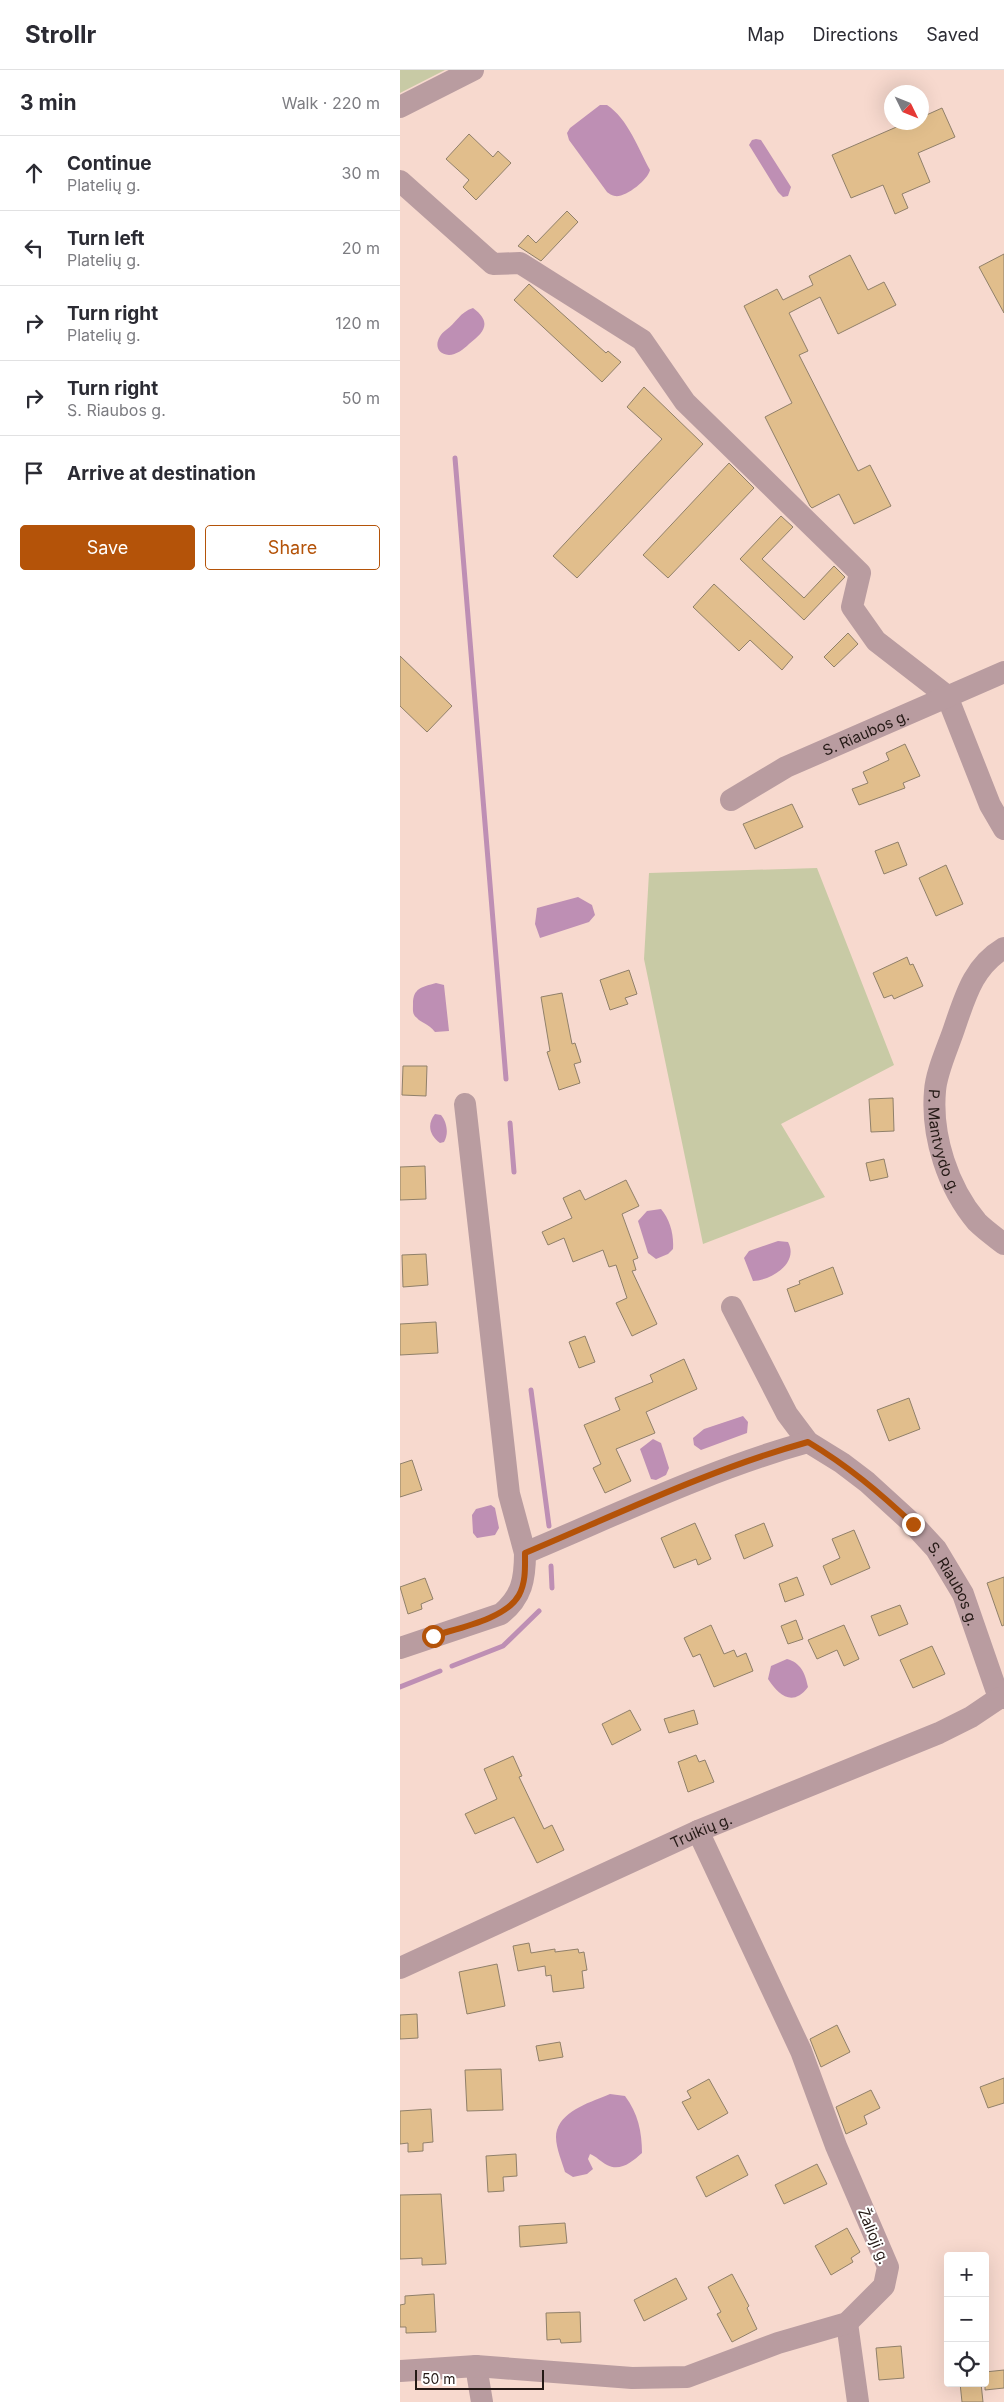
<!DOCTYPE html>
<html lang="en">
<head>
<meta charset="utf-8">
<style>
	:root { --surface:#fff; --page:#f2f2f3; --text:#2b2b33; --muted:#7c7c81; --line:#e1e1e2; --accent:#b45309 }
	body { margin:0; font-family:Inter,sans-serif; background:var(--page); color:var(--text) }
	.controls { position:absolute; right:15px; bottom:15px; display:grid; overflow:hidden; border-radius:5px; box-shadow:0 5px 20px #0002 }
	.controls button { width:45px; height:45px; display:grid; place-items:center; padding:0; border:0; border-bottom:1px solid var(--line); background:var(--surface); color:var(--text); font:25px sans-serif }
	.compass { position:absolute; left:484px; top:15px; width:45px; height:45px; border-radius:50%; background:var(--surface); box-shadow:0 5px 20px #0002; rotate:133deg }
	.scale { position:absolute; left:15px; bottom:12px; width:129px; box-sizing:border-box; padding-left:5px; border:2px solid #251a16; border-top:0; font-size:14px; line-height:18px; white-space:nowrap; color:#251a16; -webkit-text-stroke:4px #fff; paint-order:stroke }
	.stop { position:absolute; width:15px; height:15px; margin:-11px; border:4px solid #b45309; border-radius:50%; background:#fff }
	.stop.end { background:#b45309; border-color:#fff; box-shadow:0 1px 5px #0008 }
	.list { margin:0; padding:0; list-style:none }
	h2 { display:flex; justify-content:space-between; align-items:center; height:65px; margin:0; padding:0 20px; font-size:21px }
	h2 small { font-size:16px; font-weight:400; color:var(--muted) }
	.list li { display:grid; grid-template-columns:32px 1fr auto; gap:15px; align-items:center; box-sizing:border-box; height:75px; padding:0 20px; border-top:1px solid var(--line) }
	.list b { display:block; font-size:19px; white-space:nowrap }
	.list p { margin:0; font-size:16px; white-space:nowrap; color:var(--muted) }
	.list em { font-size:16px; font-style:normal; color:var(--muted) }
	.actions { display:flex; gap:10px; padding:15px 20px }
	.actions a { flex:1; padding:11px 0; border:1px solid var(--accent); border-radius:5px; text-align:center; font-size:18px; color:var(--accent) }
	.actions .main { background:var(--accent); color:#fff }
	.icon { flex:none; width:28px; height:28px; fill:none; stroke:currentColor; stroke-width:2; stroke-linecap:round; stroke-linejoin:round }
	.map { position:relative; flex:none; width:604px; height:2332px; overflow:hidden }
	header { display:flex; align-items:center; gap:30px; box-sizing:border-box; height:70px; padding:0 25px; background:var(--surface); border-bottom:1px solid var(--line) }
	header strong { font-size:24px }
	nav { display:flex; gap:28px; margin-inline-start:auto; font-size:18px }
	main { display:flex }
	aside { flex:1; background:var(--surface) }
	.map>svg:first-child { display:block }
	.green { fill:#c8caa5 }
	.water { fill:#be8fb4 }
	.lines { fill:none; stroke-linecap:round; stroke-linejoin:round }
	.stream { stroke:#be8fb4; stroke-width:5 }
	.building { fill:#e1be8c; stroke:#90806a }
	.minor { stroke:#b99ca0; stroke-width:22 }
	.route { stroke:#b45309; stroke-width:6 }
	.labels { text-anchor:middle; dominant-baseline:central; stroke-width:4; stroke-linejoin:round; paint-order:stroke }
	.street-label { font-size:15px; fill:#251a16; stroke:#fff }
</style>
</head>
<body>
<header>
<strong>Strollr</strong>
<nav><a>Map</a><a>Directions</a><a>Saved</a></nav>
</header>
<main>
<aside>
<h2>3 min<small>Walk · 220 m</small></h2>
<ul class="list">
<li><svg class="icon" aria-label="ahead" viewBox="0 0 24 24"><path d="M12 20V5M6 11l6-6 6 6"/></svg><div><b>Continue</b><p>Platelių g.</p></div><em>30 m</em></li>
<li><svg class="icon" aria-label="left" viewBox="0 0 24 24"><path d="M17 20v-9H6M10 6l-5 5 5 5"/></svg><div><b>Turn left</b><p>Platelių g.</p></div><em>20 m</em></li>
<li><svg class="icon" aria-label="right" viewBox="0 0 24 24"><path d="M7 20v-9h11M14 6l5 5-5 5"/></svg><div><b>Turn right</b><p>Platelių g.</p></div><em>120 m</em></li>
<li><svg class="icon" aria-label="right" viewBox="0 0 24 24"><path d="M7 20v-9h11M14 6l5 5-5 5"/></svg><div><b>Turn right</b><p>S. Riaubos g.</p></div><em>50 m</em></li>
<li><svg class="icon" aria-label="arrive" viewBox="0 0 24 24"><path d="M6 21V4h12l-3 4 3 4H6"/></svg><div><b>Arrive at destination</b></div></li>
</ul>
<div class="actions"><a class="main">Save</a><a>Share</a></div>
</aside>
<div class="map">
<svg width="604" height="2332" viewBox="0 0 604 2332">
	<rect width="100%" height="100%" fill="#f7d9ce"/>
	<path class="green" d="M0 0H45L0 23Z
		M417 798 494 995 381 1054 425 1127 303 1174 244 889 249 803Z"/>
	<path class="water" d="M207 35C228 49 238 78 250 100 248 110 225 128 215 126 213 126 208 123 207 122L169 70 167 63 170 58 200 35Z
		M356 69 361 70 391 117 388 126 383 127 378 122 349 75 352 70Z
		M73 238C92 252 85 262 69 274 64 279 56 285 49 285 32 283 36 267 46 260 56 253 60 242 73 238Z
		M178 827 192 835 195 845 189 852 140 868 135 854 137 838Z
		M36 913 44 915 49 961 35 962C28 953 21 953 17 948 12 944 13 940 13 934 13 918 22 917 36 913Z
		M35 1044 41 1045C47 1052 49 1064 44 1072L40 1073C29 1065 27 1054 35 1044Z
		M261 1139C270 1150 274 1164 273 1179L268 1184 256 1189 248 1183 238 1151 247 1141Z
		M378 1171 388 1172C399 1192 373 1210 353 1211L344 1188 349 1181Z
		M343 1346 348 1352 347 1363 301 1380 294 1375 293 1368 304 1359Z
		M253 1369 261 1373 269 1398 266 1405 256 1410 251 1409 240 1379Z
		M91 1435 95 1438 99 1458 95 1465 77 1468 73 1463 72 1445 76 1439Z
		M387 1589C401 1593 405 1603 408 1617 393 1637 379 1626 368 1609L371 1596Z
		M210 2024 225 2026C238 2043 242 2062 242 2083 232 2092 220 2102 207 2095 201 2092 196 2086 190 2084L188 2089 193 2099 187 2104 173 2107 165 2102C162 2091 153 2072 157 2060 164 2039 192 2032 210 2024Z"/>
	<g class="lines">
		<path class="stream" d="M55 388 106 1009
			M110 1053 114 1102
			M131 1320 149 1456
			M151 1496 152 1518
			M52 1596 103 1576 139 1541
			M0 1617 40 1601"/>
	</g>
	<path class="building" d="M542 38 555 67 518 83 530 112 502 124 508 138 495 144 483 115 451 128 432 85 508 52H522V47Z
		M69 64 93 87 98 81 111 93 76 130 63 117 69 110 46 89Z
		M167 141 178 152 141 191 118 176 128 165 136 173Z
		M604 184V243L579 197Z
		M450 185 468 220 484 212 496 235 438 264 420 227 389 243 408 281 399 285 458 401 470 395 491 436 454 454 439 424 412 438 410 436 365 347 392 333 344 236 377 219 383 230 413 215 409 206Z
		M129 214 206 283 208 281 221 292 202 312 114 230Z
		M244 317 303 374 177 508 153 486 262 369 227 337Z
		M329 393 354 418 268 508 243 485Z
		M381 446 393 457 362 489 404 528 434 496 445 507 404 550 340 489Z
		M314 514 393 587 382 600 350 570 339 581 293 537Z
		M448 563 458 574 434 597 424 587Z
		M0 586 52 636 27 662 0 636Z
		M505 674 520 706 503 713 505 718 459 735 452 719 468 713 463 702 489 690 486 683Z
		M392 734 403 757 355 779 343 754Z
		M498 772 507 795 484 804 475 781Z
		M546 795 563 834 536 846 519 808Z
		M507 887 510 895 513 894 523 916 494 929 492 925 484 928 473 903Z
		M229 900 237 924 225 928 228 934 210 940 200 910Z
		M162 923 172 974 175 973 181 992 174 994 180 1013 159 1020 147 982 150 981 141 927Z
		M3 996H27L26 1026 2 1025Z
		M493 1028 494 1061 471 1062 469 1029Z
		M484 1089 488 1107 470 1111 466 1093Z
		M25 1096 26 1129 0 1130V1097Z
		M226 1110 239 1136 222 1144 238 1188 233 1190 236 1200 232 1201 257 1254 232 1266 216 1233 227 1228 216 1195 209 1197 203 1180 173 1192 164 1168 148 1175 142 1162 172 1148 163 1128 180 1120 185 1130Z
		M26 1184 28 1215 3 1217 2 1185Z
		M433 1197 443 1224 395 1242 387 1219 400 1214 399 1211Z
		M36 1252 38 1283 0 1285V1254Z
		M185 1266 195 1292 179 1298 169 1272Z
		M284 1289 297 1319 246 1342 255 1363 216 1379 231 1411 205 1423 193 1398 201 1394 184 1355 220 1340 215 1328 253 1312 250 1305Z
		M509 1328 520 1359 489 1371 477 1340Z
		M12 1390 22 1420 0 1427V1394Z
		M295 1453 311 1489 298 1495 296 1489 274 1498 261 1468Z
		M364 1453 373 1476 344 1489 335 1465Z
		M454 1460 470 1498 431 1515 423 1496 440 1488 432 1469Z
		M397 1507 404 1525 385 1532 379 1514Z
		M604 1507V1555L602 1556 587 1513Z
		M25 1508 33 1529 21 1534 22 1539 8 1544 0 1517Z
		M500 1535 508 1554 479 1566 471 1546Z
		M396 1550 403 1569 388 1574 381 1556Z
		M311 1555 324 1584 334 1580 337 1587 346 1583 353 1601 314 1617 300 1584 293 1587 284 1568Z
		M444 1555 459 1589 444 1596 437 1580 417 1589 408 1570Z
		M532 1576 545 1604 513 1618 500 1590Z
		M230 1640 241 1660 212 1675 202 1654Z
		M294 1640 298 1654 269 1663 264 1649Z
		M296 1685 299 1692 305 1690 314 1712 288 1722 278 1692Z
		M113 1686 122 1706 119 1707 144 1759 152 1755 164 1780 137 1793 114 1747 75 1764 65 1744 97 1729 84 1699Z
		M129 1873 131 1883 155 1879V1882L178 1879 179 1883 184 1882 187 1900 182 1901 184 1918 153 1922 151 1905 146 1906 145 1896 118 1901 113 1876Z
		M97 1894 105 1936 67 1944 59 1902Z
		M17 1944 18 1968 0 1969V1945Z
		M437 1955 450 1982 421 1997 410 1969Z
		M160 1972 163 1987 139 1991 136 1976Z
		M101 1999 103 2040 67 2041 65 2000Z
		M604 2008V2033L588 2038 580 2017Z
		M309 2009 328 2043 298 2060 282 2032 291 2028 287 2021Z
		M471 2020 480 2038 464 2046 467 2054 446 2064 436 2037Z
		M31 2039 33 2072 23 2073V2081L8 2082V2073L0 2074V2041Z
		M116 2084 117 2106 103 2107 104 2121 88 2122 86 2086Z
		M338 2085 348 2105 306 2127 296 2107Z
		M417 2094 427 2114 384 2134 375 2115Z
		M41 2124 46 2194 22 2195V2188L0 2189V2125Z
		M165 2153 167 2173 120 2177 119 2156Z
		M447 2158 460 2182 451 2188 453 2192 431 2205 415 2176Z
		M332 2204 349 2236 347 2238 357 2259 332 2272 317 2244 321 2242 308 2217Z
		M276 2208 287 2229 244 2251 234 2230Z
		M34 2224 36 2262 6 2263V2257H0V2235L5 2234V2226Z
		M180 2242 181 2272 161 2273 160 2269 147 2270 146 2243Z
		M501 2276 504 2308 479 2310 476 2278Z
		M604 2300V2318L585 2320V2302Z
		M560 2313H581L583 2332H562Z"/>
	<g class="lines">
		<g class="minor">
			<path d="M0 37 73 0"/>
			<path d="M0 111 93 194 120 193 242 270 285 332 460 503 452 537 476 571 547 626 590 735 604 759"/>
			<path id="s1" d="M331 730 386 697 604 602"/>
			<path id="s2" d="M604 878C574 896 566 924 555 956 549 975 536 1002 535 1021 531 1066 548 1118 577 1152 585 1160 595 1167 604 1174"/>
			<path d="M65 1034 109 1424 125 1483"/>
			<path id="s3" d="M332 1237 387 1344 408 1372 442 1393 467 1412 513 1454 536 1479 563 1524 599 1628"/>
			<path d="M0 1578 101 1544C122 1527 125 1509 125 1483 218 1444 311 1399 408 1372"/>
			<path id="s4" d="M0 1898 298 1761 539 1663 571 1647 599 1628H604"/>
			<path d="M447 2253 458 2332"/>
			<path d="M76 2296 82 2332"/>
			<path d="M0 2301 76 2296 232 2308 287 2307 378 2273 447 2253 484 2216 488 2197 436 2076 401 1981 298 1761"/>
		</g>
	</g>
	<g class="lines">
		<path class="route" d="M33 1566C58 1558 106 1549 119 1525 126 1512 125 1497 125 1483 218 1444 311 1399 408 1372 448 1396 479 1422 513 1454"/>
	</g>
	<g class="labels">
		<g class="street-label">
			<text stroke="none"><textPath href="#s1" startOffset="151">S. Riaubos g.</textPath></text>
			<text stroke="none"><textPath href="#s2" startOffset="214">P. Mantvydo g.</textPath></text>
			<text stroke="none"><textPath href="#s3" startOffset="362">S. Riaubos g.</textPath></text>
			<text stroke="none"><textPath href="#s4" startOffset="331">Truikių g.</textPath></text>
			<text transform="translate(474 2166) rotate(68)">Žalioji g.</text>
		</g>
	</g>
</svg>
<div class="controls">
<button>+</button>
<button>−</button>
<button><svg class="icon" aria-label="locate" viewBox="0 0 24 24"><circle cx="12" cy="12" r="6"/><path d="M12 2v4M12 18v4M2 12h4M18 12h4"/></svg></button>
</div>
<svg class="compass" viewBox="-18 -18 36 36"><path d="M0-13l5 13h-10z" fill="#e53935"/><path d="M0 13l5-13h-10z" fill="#7c7c81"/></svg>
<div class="scale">50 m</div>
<div class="stop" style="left:33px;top:1566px"></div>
<div class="stop end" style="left:513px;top:1454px"></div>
</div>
</main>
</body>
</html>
